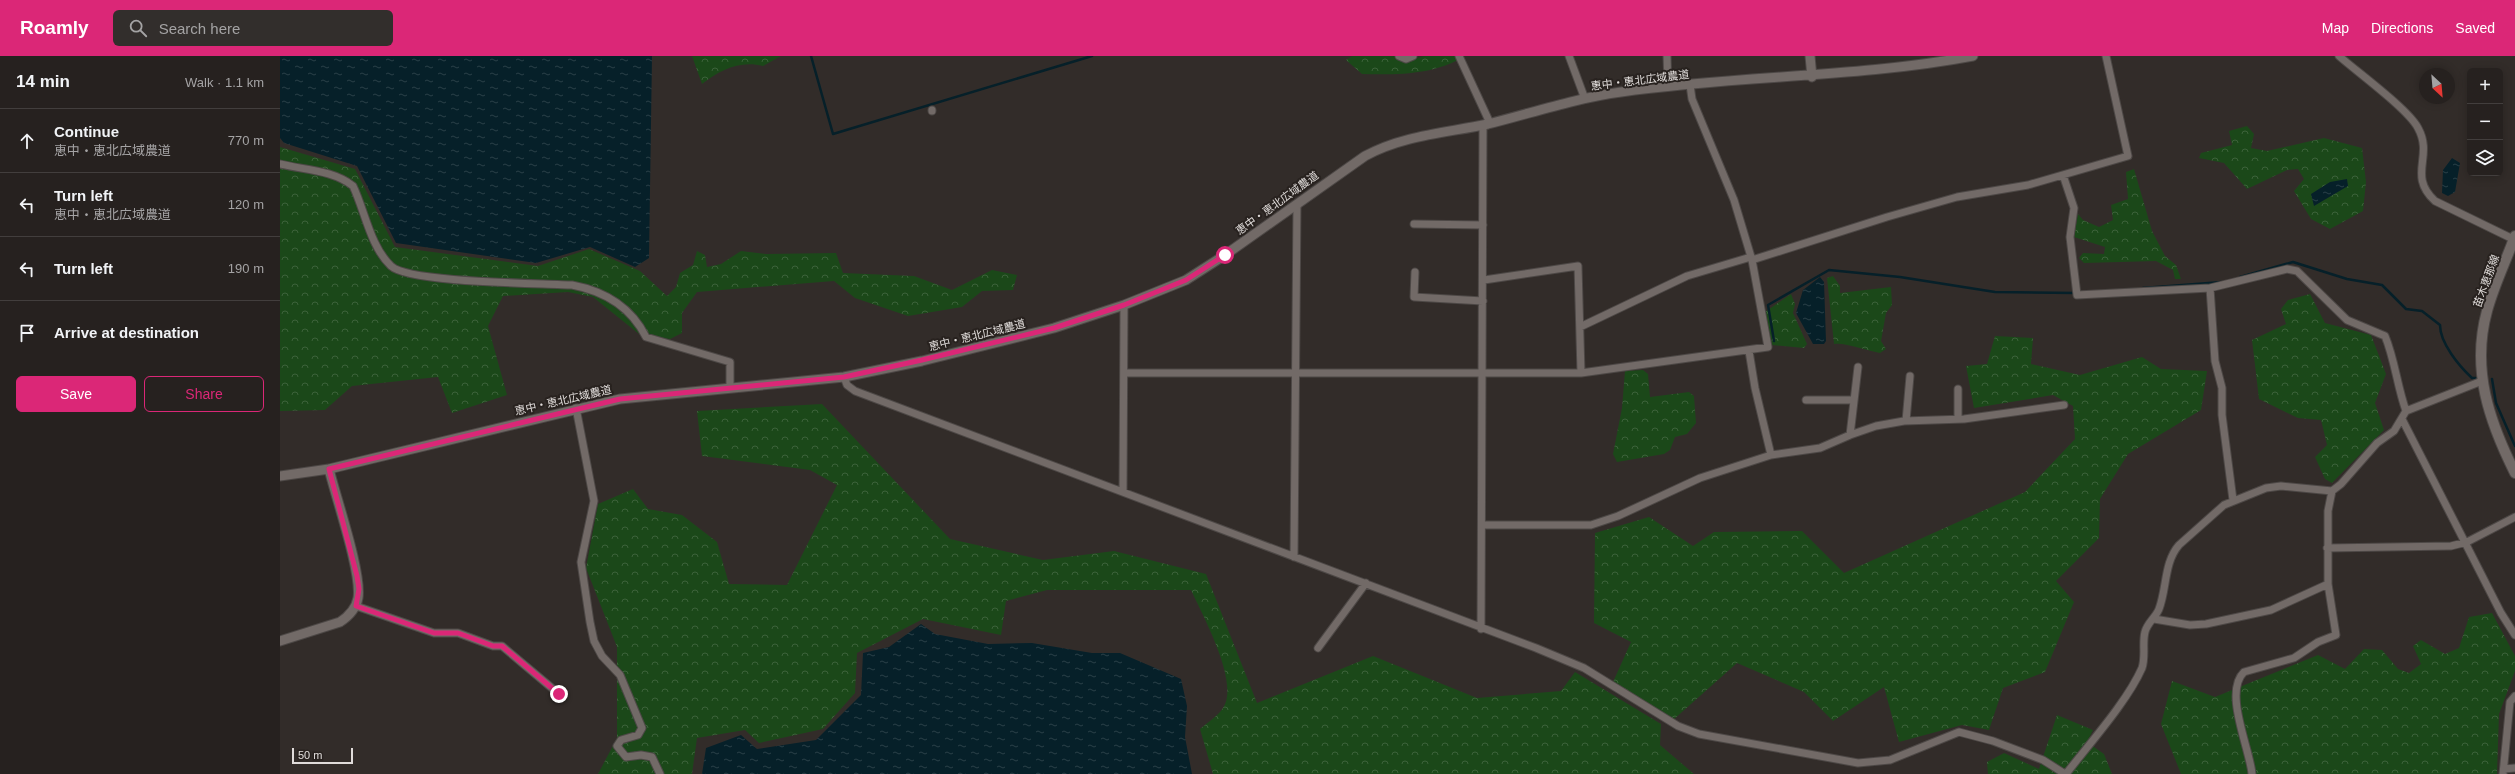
<!DOCTYPE html>
<html lang="en">
<head>
<meta charset="utf-8">
<style>
	:root { --surface:#26211f; --page:#322e2c; --text:#f1f3f6; --muted:#a4a3a4; --line:#423e3d; --accent:#db2777 }
	body { margin:0; font-family:Helvetica,"Noto Sans JP",sans-serif; background:var(--page); color:var(--text) }
	.controls { position:absolute; right:12px; top:12px; display:grid; overflow:hidden; border-radius:6px; box-shadow:0 2px 10px #0003 }
	.controls button { width:36px; height:36px; display:grid; place-items:center; padding:0; border:0; border-bottom:1px solid var(--line); background:var(--surface); color:var(--text); font:20px sans-serif }
	.compass { position:absolute; left:2139px; top:12px; width:36px; height:36px; border-radius:50%; background:var(--surface); box-shadow:0 2px 10px #0003; rotate:154deg }
	.scale { position:absolute; left:12px; bottom:10px; width:61px; box-sizing:border-box; padding-left:4px; border:2px solid #e0dcda; border-top:0; font-size:11px; line-height:14px; white-space:nowrap; color:#e0dcda; -webkit-text-stroke:3px #28221f; paint-order:stroke }
	.stop { position:absolute; width:12px; height:12px; margin:-9px; border:3px solid #db2777; border-radius:50%; background:#fff }
	.stop.end { background:#db2777; border-color:#fff; box-shadow:0 1px 4px #0008 }
	.list { margin:0; padding:0; list-style:none }
	h2 { display:flex; justify-content:space-between; align-items:center; height:52px; margin:0; padding:0 16px; font-size:17px }
	h2 small { font-size:13px; font-weight:400; color:var(--muted) }
	.list li { display:grid; grid-template-columns:26px 1fr auto; gap:12px; align-items:center; box-sizing:border-box; height:64px; padding:0 16px; border-top:1px solid var(--line) }
	.list b { display:block; font-size:15px; white-space:nowrap }
	.list p { margin:0; font-size:13px; white-space:nowrap; color:var(--muted) }
	.list em { font-size:13px; font-style:normal; color:var(--muted) }
	.actions { display:flex; gap:8px; padding:12px 16px }
	.actions a { flex:1; padding:9px 0; border:1px solid var(--accent); border-radius:6px; text-align:center; font-size:14px; color:var(--accent) }
	.actions .main { background:var(--accent); color:#fff }
	.icon { flex:none; width:22px; height:22px; fill:none; stroke:currentColor; stroke-width:2; stroke-linecap:round; stroke-linejoin:round }
	.map { position:relative; flex:none; width:2235px; height:718px; overflow:hidden }
	header { display:flex; align-items:center; gap:24px; box-sizing:border-box; height:56px; padding:0 20px; background:var(--accent); color:#fff }
	header strong { font-size:19px }
	nav { display:flex; gap:22px; margin-inline-start:auto; font-size:14px }
	.search { width:280px; height:36px; background:var(--page); display:flex; align-items:center; gap:10px; box-sizing:border-box; padding:0 14px; border-radius:6px; color:var(--muted); font-size:15px }
	main { display:flex }
	aside { flex:1; background:var(--surface) }
	.map>svg:first-child { display:block }
	.forest { fill:url(#forest-crowns) }
	.water { fill:url(#water-ripples) }
	.lines { fill:none; stroke-linecap:round; stroke-linejoin:round }
	.stream { stroke:#062029; stroke-width:2.5 }
	.minor-casing { stroke:#4d4846; stroke-width:9 }
	.tertiary-casing { stroke:#4d4846; stroke-width:11 }
	.secondary-casing { stroke:#4d4846; stroke-width:12 }
	.minor { stroke:#726a67; stroke-width:7 }
	.tertiary { stroke:#726a67; stroke-width:9 }
	.secondary { stroke:#726a67; stroke-width:10 }
	.route { stroke:#db2777; stroke-width:5 }
	.labels { text-anchor:middle; dominant-baseline:central; stroke-width:4; stroke-linejoin:round; paint-order:stroke }
	.street-label { font-size:11px; fill:#e0dcda; stroke:#28221f }
</style>
</head>
<body>
<header>
<strong>Roamly</strong>
<div class="search"><svg class="icon" aria-label="search" viewBox="0 0 24 24"><circle cx="10" cy="10" r="6"/><path d="M15 15l6 6"/></svg>Search here</div>
<nav><a>Map</a><a>Directions</a><a>Saved</a></nav>
</header>
<main>
<aside>
<h2>14 min<small>Walk · 1.1 km</small></h2>
<ul class="list">
<li><svg class="icon" aria-label="ahead" viewBox="0 0 24 24"><path d="M12 20V5M6 11l6-6 6 6"/></svg><div><b>Continue</b><p>恵中・恵北広域農道</p></div><em>770 m</em></li>
<li><svg class="icon" aria-label="left" viewBox="0 0 24 24"><path d="M17 20v-9H6M10 6l-5 5 5 5"/></svg><div><b>Turn left</b><p>恵中・恵北広域農道</p></div><em>120 m</em></li>
<li><svg class="icon" aria-label="left" viewBox="0 0 24 24"><path d="M17 20v-9H6M10 6l-5 5 5 5"/></svg><div><b>Turn left</b></div><em>190 m</em></li>
<li><svg class="icon" aria-label="arrive" viewBox="0 0 24 24"><path d="M6 21V4h12l-3 4 3 4H6"/></svg><div><b>Arrive at destination</b></div></li>
</ul>
<div class="actions"><a class="main">Save</a><a>Share</a></div>
</aside>
<div class="map">
<svg width="2235" height="718" viewBox="0 0 2235 718">
	<defs>
		<pattern id="forest-crowns" width="20" height="18" patternUnits="userSpaceOnUse"><rect width="20" height="18" fill="#1b4819"/><path d="M2 6a3 3 0 1 1 6 0M12 15a3 3 0 1 1 6 0" fill="none" stroke="#3c623a"/></pattern>
		<pattern id="water-ripples" width="26" height="14" patternUnits="userSpaceOnUse"><rect width="26" height="14" fill="#062029"/><path d="M2 4q2-2 4 0t4 0M15 11q2-2 4 0t4 0" fill="none" stroke="#2a4047"/></pattern>
	</defs>
	<rect width="100%" height="100%" fill="#322c29"/>
	<path class="forest" d="M412 0H501L483 10C460 4 440 14 422 28Z
		M1072 0H1114L1125 6 1143 0H1185C1154 19 1118 19 1082 18L1066 4Z
		M1967 70 1974 78 1971 92 1987 95 2044 82 2082 92 2086 126 2083 155 2050 173 2031 163 2014 135 2024 123 2018 113 2007 114 1967 133 1944 107 1919 102 1921 97 1952 89 1949 75Z
		M0 91 75 113 115 191 258 210 309 193 360 215 387 240 396 231 400 217 413 209 417 195 425 199 427 211 441 208 461 195 486 198 556 197 563 217 634 220 672 234 712 214 737 219 733 234 702 235 682 251 628 260 575 242 554 225 417 236 402 257V277L390 283 359 278 313 241 288 236 223 240 208 270 227 339 172 357 158 321 72 330 45 354 0 355Z
		M1854 113 1872 175 1885 200 1896 209 1901 223H1895L1893 214 1876 205 1804 207 1799 202 1803 197 1824 198 1825 191 1794 181 1798 158 1803 164 1819 171 1833 164 1831 149 1848 143 1846 116Z
		M1553 220 1560 230V237L1611 231 1612 249 1606 257 1601 285 1606 293 1600 297C1588 295 1564 286 1554 288L1547 222Z
		M1511 238 1515 248 1513 257 1527 288 1524 292 1492 289 1485 256Z
		M2030 238 2045 267 2091 279 2106 318 2095 347 2104 374 2052 427 2045 423 2035 401 2047 389 2041 364 2018 362 1979 343 1972 284 2006 268 2001 253 2008 244Z
		M1715 280 1753 282 1751 308 1800 319 1862 301 1881 313 1927 315 1921 354 1848 398 1820 443 1819 482 1776 525 1794 546 1765 616 1723 632 1709 674 1682 669 1619 686 1604 631 1553 665 1524 636 1457 607 1393 664 1333 626 1351 586 1314 567 1315 477 1369 461 1413 490 1434 476 1522 475 1564 517 1745 436 1795 383 1793 350 1773 339 1694 352 1686 310 1707 308Z
		M1363 314 1368 318 1370 341 1409 336 1414 340 1416 367 1407 378 1395 381 1390 394 1384 398 1337 406 1333 398 1342 352 1345 315Z
		M542 348 670 483 763 504 834 495 926 518 977 647 1093 600 1197 642 1281 635 1295 616 1381 668 1380 689 1414 718H933L920 673C927 667 938 660 943 652 960 627 923 560 911 534H767L726 545 721 579 643 563 577 597 575 637 543 673 479 687 465 674 417 682 412 718H318L337 682V591L306 512 318 448 353 433 368 453 402 459 437 486 449 528 507 529 557 429 530 414 422 400 417 355Z
		M2212 557 2235 600V615L2219 658 2217 718H1901L1881 668 1892 625 1935 641 2038 599 2065 613 2084 593 2102 594 2118 613 2129 617 2141 608 2133 590 2141 584 2165 598 2179 592 2189 561Z
		M1777 659 1813 674 1807 686 1824 698 1832 718H1708L1707 706 1724 697 1759 713Z"/>
	<path class="water" d="M0 0H372L369 202 355 211 310 191 256 207 116 187 77 110 4 87 0 82Z
		M2172 102 2180 107 2175 136 2168 140 2162 137 2163 114Z
		M2067 123 2068 130 2034 150 2031 138 2050 126Z
		M1540 221 1544 226 1546 285 1544 288H1533L1516 257 1523 234Z
		M641 568 655 578 708 588 752 587 812 597H840L901 623 907 650 905 681 912 718H422L426 692 461 679 477 693 536 684 581 639 583 597 609 591Z"/>
	<g class="lines">
		<path class="stream" d="M531 0 553 78 812 0
			M1960 221 2013 206 2067 223 2102 229 2126 253 2142 255 2160 269C2160 287 2179 310 2192 322H2196
			M1863 232 1942 226
			M1494 285 1488 249 1549 214 1620 221 1715 236 1796 237
			M2212 323 2216 347 2235 390"/>
		<defs>
			<path id="minor" d="M1119 0 1126 3 1133 0
				M1179 0 1210 67
				M1289 0 1305 43
				M1387 0 1388 31
				M2059 0C2077 16 2128 53 2138 72 2154 101 2127 119 2155 145L2235 184
				M652 54V55
				M0 108C24 114 53 114 73 130 85 155 90 190 111 210 129 227 261 227 292 229 324 235 351 251 366 281L450 306V332
				M1783 119 1794 152 1790 181 1797 239 1930 232 2007 213 2017 215 2067 264 2105 280C2115 304 2117 330 2126 355
				M1134 168 1203 169
				M1472 204 1607 161 1677 141 1748 129 1848 100 1826 0
				M1135 216 1134 241 1203 245
				M1204 224 1298 210 1301 317
				M1930 232 1935 305 1942 332V359L1953 444
				M1300 271 1407 220 1471 201
				M845 317H1301L1488 291 1472 204 1454 144 1412 43 1410 29
				M564 321 567 329 575 335 1256 592 1304 612 1398 670 1419 678 1578 707 1610 704 1679 676 1713 685 1763 704 1785 718
				M1678 333V363
				M1526 344H1574
				M296 352 314 445 301 506 310 566 314 585 322 600 340 619 362 672 358 679 341 684 337 690 346 701 361 699 372 701 380 718
				M2122 363 2221 557 2235 579
				M1626 365 1630 320
				M1570 379 1596 370 1624 365 1684 363 1784 349
				M1491 399 1540 392 1570 379 1578 311
				M843 436 844 249
				M1203 469H1311L1338 460 1420 422 1491 399 1475 332 1469 295
				M2047 492 2171 490 2187 486 2235 461
				M1014 501 1017 148
				M76 550 154 577H178L213 590H222L279 638
				M1874 563 1910 569 1926 568 1991 554 2048 528V455L2052 435
				M1201 573 1203 69
				M1038 592 1086 527
				M2224 713 2235 712
				M1786 718C1809 688 1847 646 1862 612 1866 600 1862 587 1865 576 1867 567 1876 561 1879 553 1887 532 1884 506 1899 489L1944 449 1986 432 2001 430 2052 435 2061 428 2097 387 2114 375 2126 355 2202 325
				M1972 718C1970 693 1943 636 1964 616L2014 602 2038 586 2056 579 2048 528
				M2223 718 2230 646 2235 640"/>
			<path id="tertiary" d="M1530 0 1532 21
				M0 420 49 413 340 343 564 321 642 305 774 272 844 249 906 224 945 199 1085 100C1124 79 1166 77 1208 68 1252 57 1296 42 1341 36 1458 19 1576 22 1693 0
				M0 585 60 566C69 560 76 553 78 542 82 517 56 442 49 413"/>
			<path id="secondary" d="M2235 180C2226 205 2214 229 2207 255 2191 313 2209 365 2235 417"/>
		</defs>
		<use href="#minor" class="minor-casing"/>
		<use href="#tertiary" class="tertiary-casing"/>
		<use href="#secondary" class="secondary-casing"/>
		<use href="#minor" class="minor"/>
		<use href="#tertiary" class="tertiary"/>
		<use href="#secondary" class="secondary"/>
	</g>
	<g class="lines">
		<path class="route" d="M279 638 222 590H213L178 577H154L76 550 79 533 77 520 49 413 340 343 564 321 642 304 774 272 844 249 906 224 945 199"/>
	</g>
	<g class="labels">
		<g class="street-label">
			<text transform="translate(1360 24) rotate(-7)">恵中・恵北広域農道</text>
			<text transform="translate(997 147) rotate(-36)">恵中・恵北広域農道</text>
			<text transform="translate(2206 225) rotate(-70)">苗木恵那線</text>
			<text transform="translate(697 279) rotate(-14)">恵中・恵北広域農道</text>
			<text transform="translate(283 344) rotate(-13)">恵中・恵北広域農道</text>
		</g>
	</g>
</svg>
<div class="controls">
<button>+</button>
<button>−</button>
<button><svg class="icon" aria-label="layers" viewBox="0 0 24 24"><path d="M12 4l9 5-9 5-9-5zM3 14l9 5 9-5"/></svg></button>
</div>
<svg class="compass" viewBox="-18 -18 36 36"><path d="M0-13l5 13h-10z" fill="#e53935"/><path d="M0 13l5-13h-10z" fill="#a4a3a4"/></svg>
<div class="scale">50 m</div>
<div class="stop" style="left:945px;top:199px"></div>
<div class="stop end" style="left:279px;top:638px"></div>
</div>
</main>
</body>
</html>
